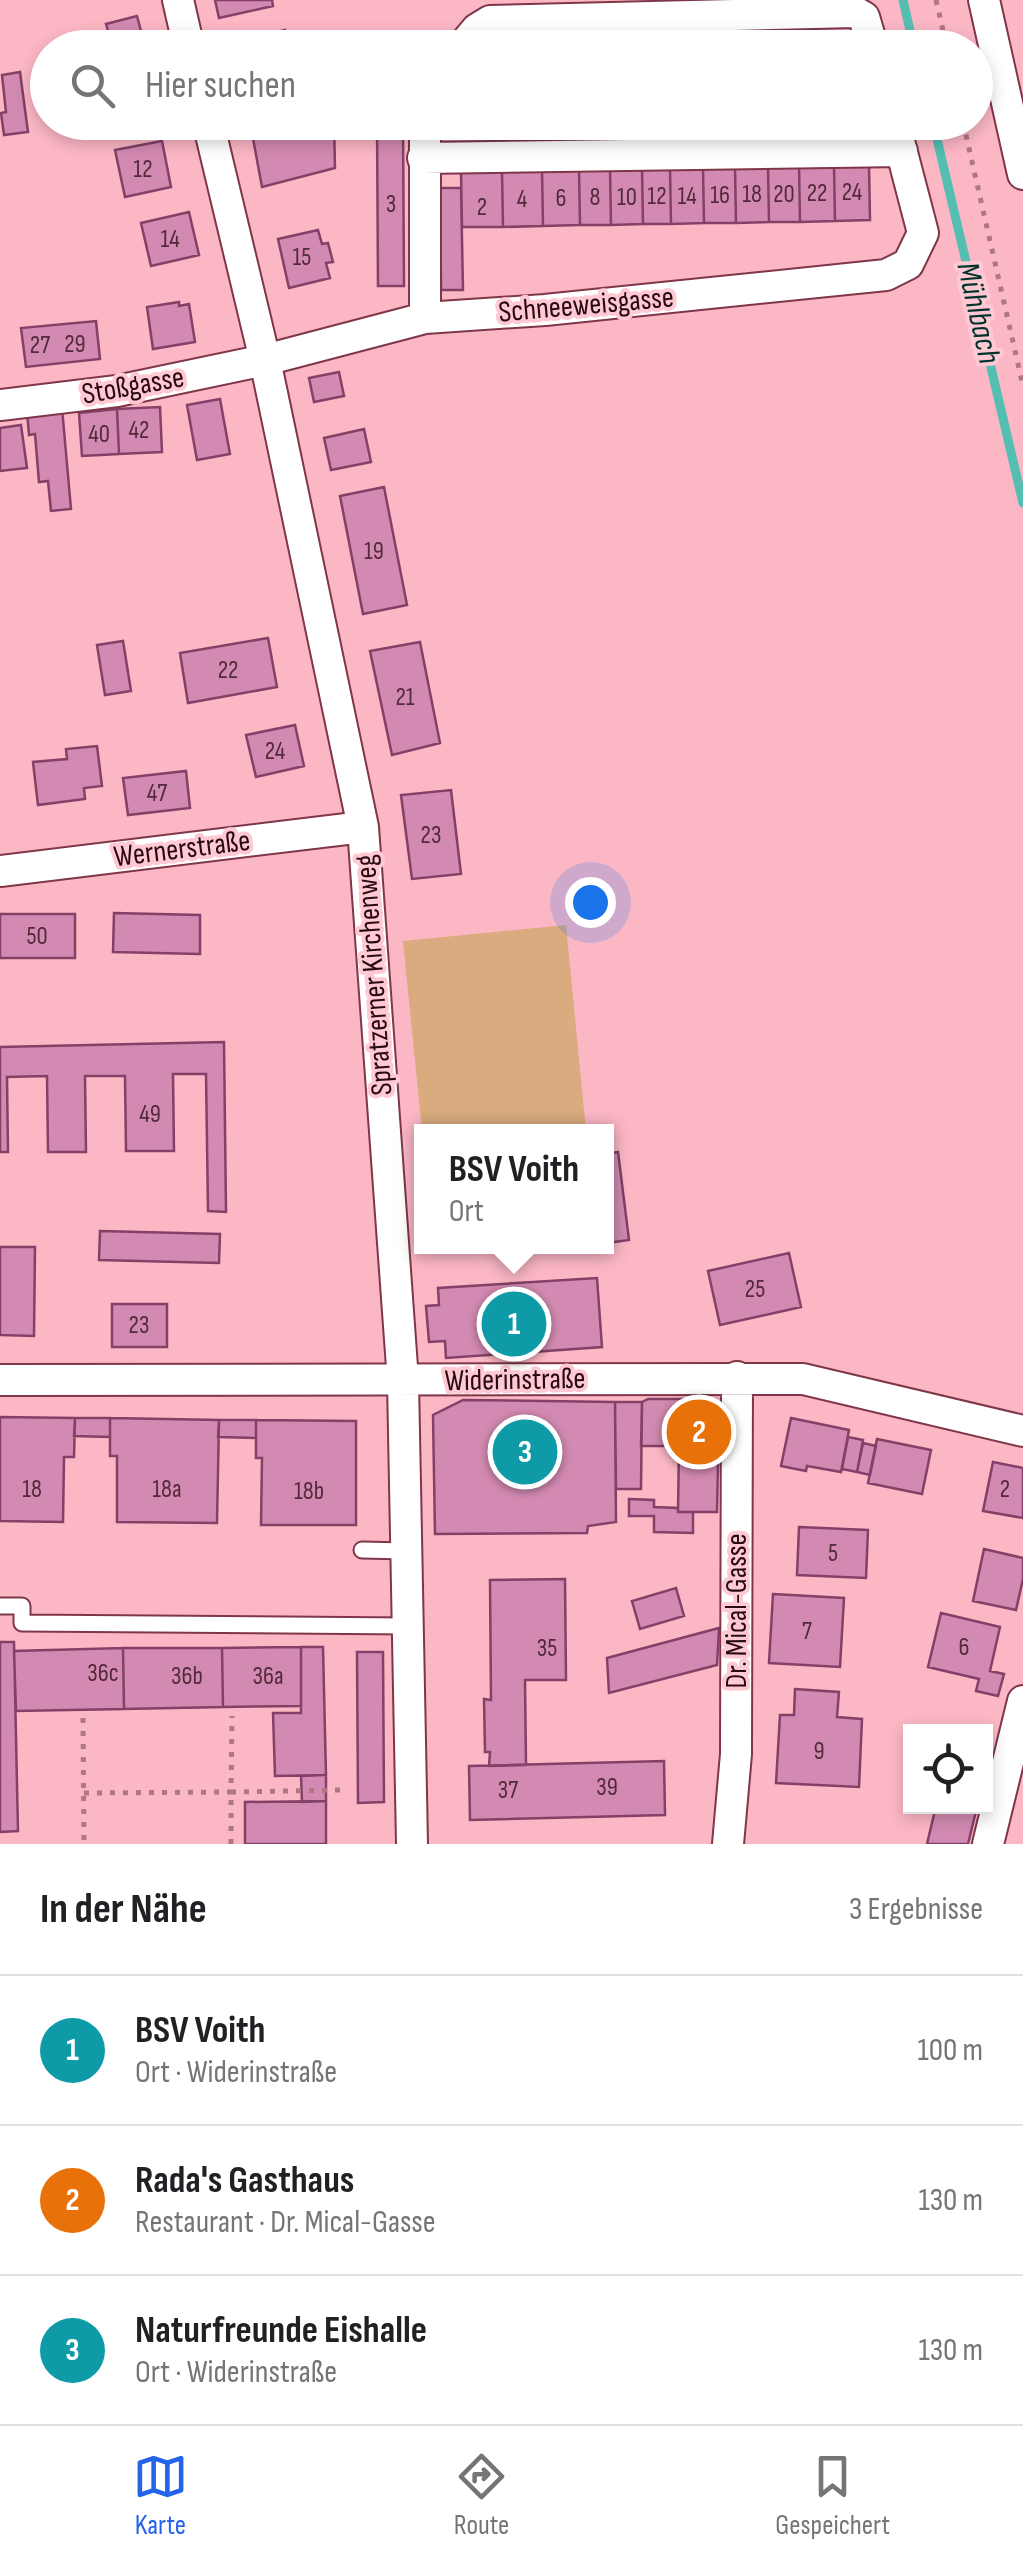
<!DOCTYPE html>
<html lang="de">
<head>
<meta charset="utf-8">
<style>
	:root { --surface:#fff; --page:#f6f6f6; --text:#202124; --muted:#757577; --line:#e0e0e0; --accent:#2563eb }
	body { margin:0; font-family:"Sofia Sans Condensed",sans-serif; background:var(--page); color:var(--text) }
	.controls { position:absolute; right:30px; bottom:30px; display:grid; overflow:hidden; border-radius:0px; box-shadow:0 5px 15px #0003 }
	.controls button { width:90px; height:90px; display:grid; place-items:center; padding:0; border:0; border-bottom:2px solid var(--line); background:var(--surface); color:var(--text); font:50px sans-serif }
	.you { position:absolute; left:590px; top:902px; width:35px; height:35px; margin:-25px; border:8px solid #fff; border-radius:50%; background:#1a73e8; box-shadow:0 0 0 15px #1a73e833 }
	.badge { display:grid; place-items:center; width:65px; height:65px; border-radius:50%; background:var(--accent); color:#fff; font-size:32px; font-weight:700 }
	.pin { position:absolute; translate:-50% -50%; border:5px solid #fff; box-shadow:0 2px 10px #0006 }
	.popup { position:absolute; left:414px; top:1124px; width:200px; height:130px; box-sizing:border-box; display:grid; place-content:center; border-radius:0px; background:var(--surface); filter:drop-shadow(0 2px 8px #0005); font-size:32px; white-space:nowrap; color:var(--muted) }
	.popup b { font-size:38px; color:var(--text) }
	.popup::after { content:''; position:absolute; left:50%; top:100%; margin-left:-20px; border:20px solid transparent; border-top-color:var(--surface) }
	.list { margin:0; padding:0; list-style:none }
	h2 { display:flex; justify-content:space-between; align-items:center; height:130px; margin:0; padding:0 40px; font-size:42px }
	h2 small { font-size:32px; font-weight:400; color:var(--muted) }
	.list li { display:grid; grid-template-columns:65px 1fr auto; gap:30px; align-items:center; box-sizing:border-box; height:150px; padding:0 40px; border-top:2px solid var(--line) }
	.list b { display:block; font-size:38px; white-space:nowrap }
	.list p { margin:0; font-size:32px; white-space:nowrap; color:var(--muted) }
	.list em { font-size:32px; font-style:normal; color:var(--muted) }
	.icon { flex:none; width:55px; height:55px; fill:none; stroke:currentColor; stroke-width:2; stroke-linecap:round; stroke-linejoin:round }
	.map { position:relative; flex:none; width:1023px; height:1844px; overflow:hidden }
	.search { position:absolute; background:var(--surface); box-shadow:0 5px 15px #0003; left:30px; right:30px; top:30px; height:110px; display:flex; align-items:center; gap:25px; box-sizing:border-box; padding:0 35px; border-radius:55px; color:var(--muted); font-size:38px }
	.sheet { height:580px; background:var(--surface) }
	nav { display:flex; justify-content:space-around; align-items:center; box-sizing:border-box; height:140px; border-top:2px solid var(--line); background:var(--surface); font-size:28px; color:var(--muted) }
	nav a { display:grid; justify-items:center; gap:5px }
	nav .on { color:var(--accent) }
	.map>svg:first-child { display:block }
	.green { fill:#d9ab7e }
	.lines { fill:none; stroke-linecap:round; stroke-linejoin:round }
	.stream { stroke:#55beb3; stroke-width:9 }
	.building { fill:#d38ab2; stroke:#834167; stroke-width:2.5 }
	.service-casing { stroke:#7f3649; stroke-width:19 }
	.minor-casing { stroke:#7f3649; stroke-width:34 }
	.path { stroke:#ad7783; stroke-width:5; stroke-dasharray:5 8; stroke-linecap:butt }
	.service { stroke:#fff; stroke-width:15 }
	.minor { stroke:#fff; stroke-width:30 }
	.labels { text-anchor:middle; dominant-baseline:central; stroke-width:8; stroke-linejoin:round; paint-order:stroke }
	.number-label { font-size:25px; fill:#532a3a }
	.street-label { font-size:30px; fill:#280a12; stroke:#ffc9d3 }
	.water-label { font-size:32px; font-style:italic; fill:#00332e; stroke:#ffc9d3 }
</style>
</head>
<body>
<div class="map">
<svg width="1023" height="1844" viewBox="0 0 1023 1844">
	<rect width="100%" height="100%" fill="#fcb7c5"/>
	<path class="green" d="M566 925 586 1131H422L403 941Z"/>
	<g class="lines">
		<path class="stream" d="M903 0 914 48
			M933 122 1023 503"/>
	</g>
	<path class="building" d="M215 0H272L273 6 219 18Z
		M137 16 144 42 113 48 106 24Z
		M819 28 820 48H788V29Z
		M755 29 756 48H723V30Z
		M755 29H788V48H756Z
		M285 30 289 48H232L231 42Z
		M690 30 691 48H663L662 31Z
		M690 30H723V48H691Z
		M662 31 663 48H632V32Z
		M599 32V48H561V33Z
		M599 32H632V48H599Z
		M561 33V48H523L522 34Z
		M522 34 523 48H486V35Z
		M857 36V48H820L819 37Z
		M20 72 28 132 4 135 1 113 6 112 2 75Z
		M302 122H334L335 168 262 187 252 133Z
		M377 122H403L404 286H378Z
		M162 141 171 187 125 197 115 150Z
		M869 164 870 220 835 221 834 165Z
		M799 165 800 222H769L768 166Z
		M799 165H834L835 221 800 222Z
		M768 166 769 222 736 223 735 167Z
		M735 167 736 223H704L703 168Z
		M642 168 643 224 611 225 610 169Z
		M642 168H670L671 224H643Z
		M670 168H703L704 223 671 224Z
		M610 169 611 225H580L579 170Z
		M542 170 543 226 503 227 502 171Z
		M542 170H579L580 225 543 226Z
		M502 171 503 227H462L461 172Z
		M440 188H461L463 290H441Z
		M189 212 199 255 151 266 141 223Z
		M318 230 322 244 328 243 333 262 326 263 330 278 289 288 278 239Z
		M179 302V306L189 304 195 342 153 349 147 307Z
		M96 321 100 359 26 367 21 328Z
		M339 372 344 396 314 402 309 378Z
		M220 399 230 454 197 460 187 405Z
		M160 407 162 452 119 454 117 409Z
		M62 408 71 509 51 511 48 481 39 482 35 434 29 435 27 411Z
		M117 409 119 454 82 456 79 413Z
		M21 425 27 468 0 471V428Z
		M364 429 371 462 331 470 324 438Z
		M384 487 407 605 363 614 340 496Z
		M268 638 277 687 188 703 180 653Z
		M123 641 131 691 105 695 97 645Z
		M420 642 440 743 392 755 370 651Z
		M295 725 304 766 256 777 246 735Z
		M97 746 102 786 84 788 85 799 38 805 33 762 67 759 66 749Z
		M186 771 190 808 128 815 123 778Z
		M451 790 461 874 412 879 401 795Z
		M114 913 200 915V954L113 952Z
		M0 914H75V958H0Z
		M224 1042 226 1212 208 1211 206 1074H173L174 1151H126L125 1076H85L86 1152H48L47 1076 7 1077 8 1152H0V1047Z
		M618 1152 629 1240 607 1243 606 1154Z
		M100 1231 220 1234 219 1263 99 1260Z
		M0 1247H35L34 1336 0 1335Z
		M789 1253 801 1307 720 1325 708 1271Z
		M597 1278 602 1347 446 1358 445 1341 429 1342 426 1306 439 1305 438 1288Z
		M112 1304H167V1347H112Z
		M648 1399H687V1415L719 1416 717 1512H678L679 1446H641L642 1402Z
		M463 1400 615 1402 616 1522 588 1526 587 1533 435 1534 433 1415Z
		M615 1402H642L641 1489H616Z
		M0 1417 75 1418 74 1457H64L63 1522 0 1521Z
		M75 1418H110V1437L74 1436Z
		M110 1418 219 1420 217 1523 117 1522V1456H110Z
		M791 1418 849 1430 841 1472 807 1466 806 1471 781 1466Z
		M219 1420H256V1438L218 1437Z
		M256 1420 356 1421V1525H261L262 1458H256Z
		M848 1437 863 1440 857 1472 842 1469Z
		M877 1439 931 1450 922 1494 868 1483Z
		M863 1443 876 1446 870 1475 857 1472Z
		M993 1462 1023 1468V1518L983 1511Z
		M629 1499 654 1500V1507L678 1508V1512H693V1533L654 1532V1516H629Z
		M799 1527 868 1530 866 1578 797 1575Z
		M984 1549 1023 1558V1579L1016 1610 973 1601Z
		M565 1579 566 1680H525L526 1765 489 1766 490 1752H485L484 1699 491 1700 490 1580Z
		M676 1588 684 1616 640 1629 632 1601Z
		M773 1594 844 1598 840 1667 769 1663Z
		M941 1613 1000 1627 990 1671 1004 1674 998 1696 976 1691 979 1679 928 1667Z
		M719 1628 717 1665 609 1693 607 1658Z
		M0 1642H14L18 1831 0 1832Z
		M301 1647V1706L223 1707 222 1648Z
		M301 1647H323L326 1775 275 1776 273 1713H301Z
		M123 1648 124 1709 16 1711 14 1651Z
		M123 1648H222L223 1707 124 1709Z
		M357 1652H383L384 1802 358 1803Z
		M795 1689 839 1692 837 1717 862 1719 859 1787 776 1783 780 1715H794Z
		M664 1761 665 1815 470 1820 469 1766Z
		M326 1775V1801L302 1802 301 1776Z
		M326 1801V1844H245V1802Z
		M936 1806 977 1807 968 1844H927Z"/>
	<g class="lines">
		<defs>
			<path id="service" d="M362 1550 407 1551
				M0 1606H22V1623L408 1626"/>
			<path id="minor" d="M178 0 189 48
				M984 0 1023 174
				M461 48 477 29 490 21 855 12 864 17 873 48
				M208 122 265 360 363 827 403 1381 412 1844
				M425 122V318
				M423 158 902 151
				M0 405 117 391 265 360 425 318 545 310 886 275 908 264 923 233 894 122
				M0 871 363 827
				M0 1380 803 1379 1023 1431
				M728 1844 736 1754 737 1377
				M988 1844 1023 1701"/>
		</defs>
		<use href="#service" class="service-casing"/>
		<use href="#minor" class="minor-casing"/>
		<path class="path" d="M936 0 947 48
			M963 122 1023 386
			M83 1718 84 1844
			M84 1793 231 1792 232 1716
			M231 1844V1792L341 1790"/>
		<use href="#service" class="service"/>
		<use href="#minor" class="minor"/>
	</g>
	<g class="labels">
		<g class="number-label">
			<text x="143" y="169">12</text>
			<text x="852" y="192">24</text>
			<text x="817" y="193">22</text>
			<text x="752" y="194">18</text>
			<text x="784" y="194">20</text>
			<text x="720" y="195">16</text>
			<text x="657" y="196">12</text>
			<text x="687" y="196">14</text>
			<text x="595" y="197">8</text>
			<text x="627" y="197">10</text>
			<text x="561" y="198">6</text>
			<text x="522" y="199">4</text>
			<text x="391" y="204">3</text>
			<text x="482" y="207">2</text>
			<text x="170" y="239">14</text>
			<text x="302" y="257">15</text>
			<text x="75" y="344">29</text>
			<text x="40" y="345">27</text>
			<text x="139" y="430">42</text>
			<text x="99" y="434">40</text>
			<text x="374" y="551">19</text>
			<text x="228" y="670">22</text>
			<text x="405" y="697">21</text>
			<text x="275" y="751">24</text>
			<text x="157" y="793">47</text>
			<text x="431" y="835">23</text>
			<text x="37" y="936">50</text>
			<text x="150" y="1114">49</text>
			<text x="755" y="1289">25</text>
			<text x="139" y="1325">23</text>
			<text x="32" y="1489">18</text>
			<text x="167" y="1489">18a</text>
			<text x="1005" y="1489">2</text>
			<text x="309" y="1491">18b</text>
			<text x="833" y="1553">5</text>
			<text x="807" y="1631">7</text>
			<text x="964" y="1647">6</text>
			<text x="547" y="1648">35</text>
			<text x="103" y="1673">36c</text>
			<text x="187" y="1676">36b</text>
			<text x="268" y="1676">36a</text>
			<text x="819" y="1751">9</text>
			<text x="607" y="1787">39</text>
			<text x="508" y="1790">37</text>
		</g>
		<g class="street-label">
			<text transform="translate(586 305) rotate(-5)">Schneeweisgasse</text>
			<text transform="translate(133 386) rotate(-10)">Stoßgasse</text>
			<text transform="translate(182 849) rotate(-7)">Wernerstraße</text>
			<text transform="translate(374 975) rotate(-94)">Spratzerner Kirchenweg</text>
			<text transform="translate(515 1380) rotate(-1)">Widerinstraße</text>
			<text transform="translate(737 1611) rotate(-90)">Dr. Mical-Gasse</text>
		</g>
		<g class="water-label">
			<text transform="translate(978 313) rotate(77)">Mühlbach</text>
		</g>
	</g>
</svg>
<div class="controls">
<button><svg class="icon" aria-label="locate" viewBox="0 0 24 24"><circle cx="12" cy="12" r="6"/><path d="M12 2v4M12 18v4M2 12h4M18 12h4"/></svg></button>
</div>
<div class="you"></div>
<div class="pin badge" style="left:514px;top:1324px;background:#0f9aa8">1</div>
<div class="popup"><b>BSV Voith</b>Ort</div>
<div class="pin badge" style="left:699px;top:1432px;background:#e8710a">2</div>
<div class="pin badge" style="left:525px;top:1452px;background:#0f9aa8">3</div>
<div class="search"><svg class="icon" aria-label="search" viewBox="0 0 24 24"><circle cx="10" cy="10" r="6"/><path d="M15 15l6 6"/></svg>Hier suchen</div>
</div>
<section class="sheet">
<h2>In der Nähe<small>3 Ergebnisse</small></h2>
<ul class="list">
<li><span class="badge" style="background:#0f9aa8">1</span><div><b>BSV Voith</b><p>Ort · Widerinstraße</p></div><em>100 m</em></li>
<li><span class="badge" style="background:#e8710a">2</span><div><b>Rada's Gasthaus</b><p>Restaurant · Dr. Mical-Gasse</p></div><em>130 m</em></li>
<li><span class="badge" style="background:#0f9aa8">3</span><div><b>Naturfreunde Eishalle</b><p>Ort · Widerinstraße</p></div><em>130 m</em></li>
</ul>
</section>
<nav>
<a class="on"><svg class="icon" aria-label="map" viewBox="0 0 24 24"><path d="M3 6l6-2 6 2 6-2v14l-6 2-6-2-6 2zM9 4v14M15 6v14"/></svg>Karte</a>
<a><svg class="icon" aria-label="directions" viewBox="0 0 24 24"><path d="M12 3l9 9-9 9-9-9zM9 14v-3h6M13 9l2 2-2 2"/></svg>Route</a>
<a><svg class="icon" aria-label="saved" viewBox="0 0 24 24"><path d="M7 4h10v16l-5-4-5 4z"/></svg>Gespeichert</a>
</nav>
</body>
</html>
